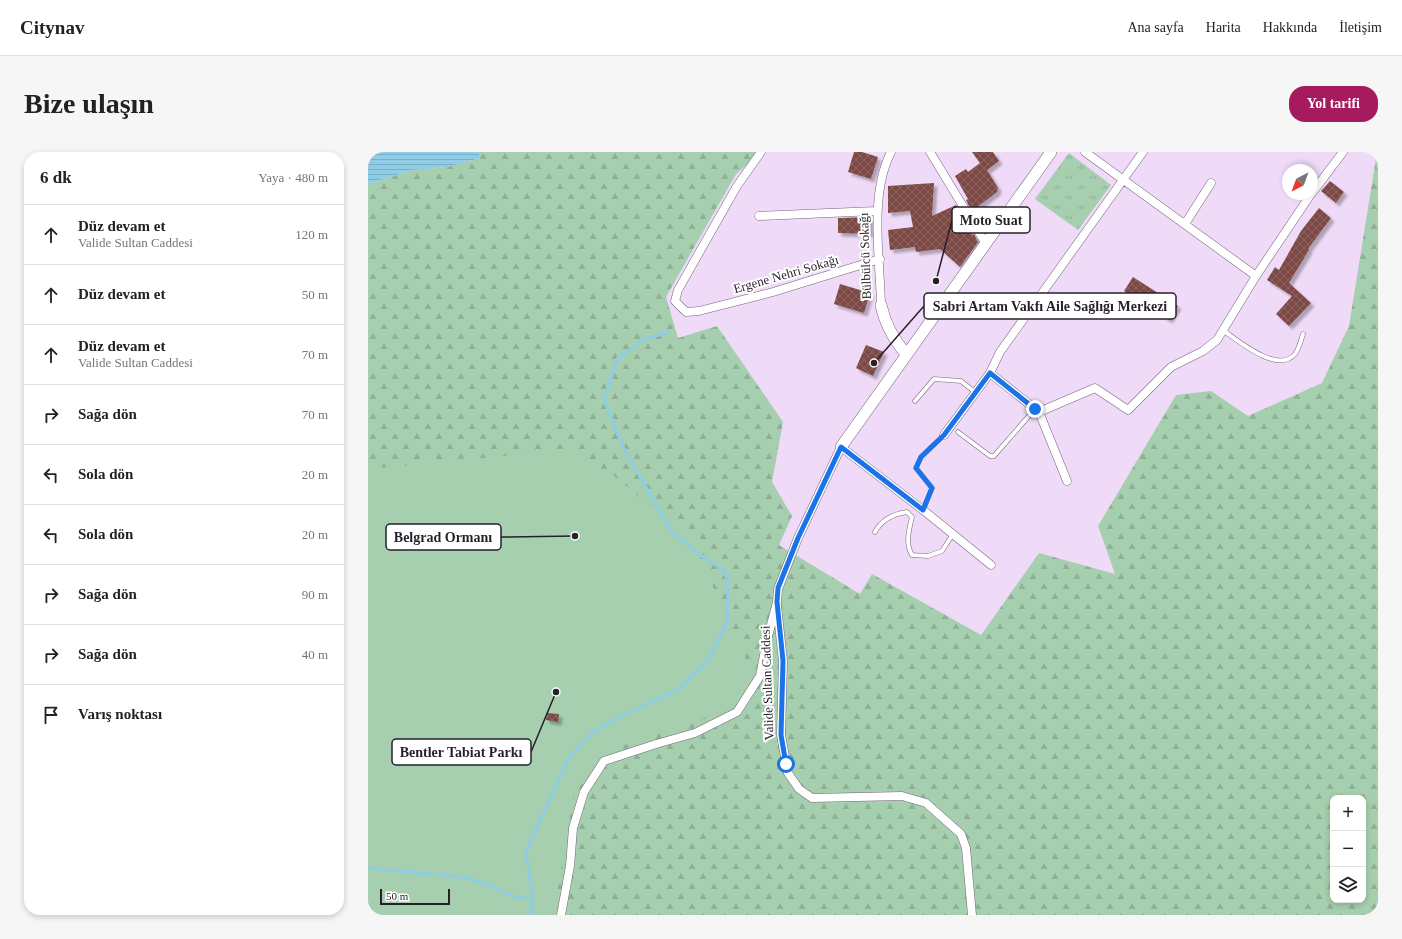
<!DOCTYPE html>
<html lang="tr">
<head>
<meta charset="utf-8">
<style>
	:root { --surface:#fff; --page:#f6f6f6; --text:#222; --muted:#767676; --line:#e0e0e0; --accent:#a61a5e }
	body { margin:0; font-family:"Times New Roman",serif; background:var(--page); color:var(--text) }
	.controls { position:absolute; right:12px; bottom:12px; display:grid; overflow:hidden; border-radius:8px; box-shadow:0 2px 6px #0003 }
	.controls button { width:36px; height:36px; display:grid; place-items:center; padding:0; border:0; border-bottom:1px solid var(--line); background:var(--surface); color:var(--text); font:20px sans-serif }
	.compass { position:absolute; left:914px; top:12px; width:36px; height:36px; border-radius:50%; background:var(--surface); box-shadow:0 2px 6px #0003; rotate:221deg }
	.scale { position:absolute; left:12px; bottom:10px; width:70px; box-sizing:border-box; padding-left:4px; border:2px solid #271f2a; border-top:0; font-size:11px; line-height:14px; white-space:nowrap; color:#271f2a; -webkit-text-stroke:3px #fff; paint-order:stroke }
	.stop { position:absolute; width:12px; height:12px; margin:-9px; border:3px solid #1a73e8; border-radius:50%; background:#fff }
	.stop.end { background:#1a73e8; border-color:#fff; box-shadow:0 1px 4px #0008 }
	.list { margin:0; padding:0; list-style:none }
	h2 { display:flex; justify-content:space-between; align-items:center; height:52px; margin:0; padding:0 16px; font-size:17px }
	h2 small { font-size:13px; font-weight:400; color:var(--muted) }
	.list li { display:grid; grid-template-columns:26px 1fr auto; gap:12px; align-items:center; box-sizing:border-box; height:60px; padding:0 16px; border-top:1px solid var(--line) }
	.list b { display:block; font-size:15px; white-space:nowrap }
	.list p { margin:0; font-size:13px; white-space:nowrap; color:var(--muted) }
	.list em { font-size:13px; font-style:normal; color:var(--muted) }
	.icon { flex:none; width:22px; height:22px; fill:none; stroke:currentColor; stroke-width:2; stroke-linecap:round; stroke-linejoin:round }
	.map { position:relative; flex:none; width:1010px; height:763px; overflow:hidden; border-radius:16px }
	header { display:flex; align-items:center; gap:24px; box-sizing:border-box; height:56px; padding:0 20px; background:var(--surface); border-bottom:1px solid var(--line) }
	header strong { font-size:19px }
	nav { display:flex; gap:22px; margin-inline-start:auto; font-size:14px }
	.intro { display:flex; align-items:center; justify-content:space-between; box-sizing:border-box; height:96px; padding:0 24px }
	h1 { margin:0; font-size:28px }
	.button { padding:10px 18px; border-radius:16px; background:var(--accent); color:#fff; font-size:14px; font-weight:700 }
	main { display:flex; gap:24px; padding:0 24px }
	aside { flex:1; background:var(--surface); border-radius:16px; box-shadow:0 2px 6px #0003 }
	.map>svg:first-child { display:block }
	.grass { fill:url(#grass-tufts) }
	.forest { fill:url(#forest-firs); fill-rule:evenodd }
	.park { fill:#a5cfae }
	.water { fill:url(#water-rules) }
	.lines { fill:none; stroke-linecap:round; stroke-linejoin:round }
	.stream { stroke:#8ecde5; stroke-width:3 }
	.building { fill:url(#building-cross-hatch); filter:url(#shadow) }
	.lane-casing { stroke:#75637c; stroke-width:5 }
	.street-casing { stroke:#75637c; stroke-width:9 }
	.secondary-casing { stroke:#75637c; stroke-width:12 }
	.lane { stroke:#fff; stroke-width:4 }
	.street { stroke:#fff; stroke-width:8 }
	.secondary { stroke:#fff; stroke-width:11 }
	.route { stroke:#1a73e8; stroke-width:5 }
	.labels { text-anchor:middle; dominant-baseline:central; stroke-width:4; stroke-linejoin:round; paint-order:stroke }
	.street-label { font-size:13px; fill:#271f2a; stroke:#fff }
	.leader { fill:none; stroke:#271f2a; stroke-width:1.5 }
	.callout-dot { fill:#271f2a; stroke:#fff; stroke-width:1.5 }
	.callout { fill:#fff; stroke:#271f2a; stroke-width:1.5 }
	.callout-label { font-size:14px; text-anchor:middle; font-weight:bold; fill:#271f2a }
</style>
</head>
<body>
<header>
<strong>Citynav</strong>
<nav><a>Ana sayfa</a><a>Harita</a><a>Hakkında</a><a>İletişim</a></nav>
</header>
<div class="intro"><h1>Bize ulaşın</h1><a class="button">Yol tarifi</a></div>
<main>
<aside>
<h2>6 dk<small>Yaya · 480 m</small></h2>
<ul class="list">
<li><svg class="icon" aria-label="ahead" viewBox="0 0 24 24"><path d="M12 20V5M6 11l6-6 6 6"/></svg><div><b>Düz devam et</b><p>Valide Sultan Caddesi</p></div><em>120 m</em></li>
<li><svg class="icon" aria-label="ahead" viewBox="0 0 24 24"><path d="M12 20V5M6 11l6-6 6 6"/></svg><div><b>Düz devam et</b></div><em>50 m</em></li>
<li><svg class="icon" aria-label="ahead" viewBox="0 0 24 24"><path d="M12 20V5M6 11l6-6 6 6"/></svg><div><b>Düz devam et</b><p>Valide Sultan Caddesi</p></div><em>70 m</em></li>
<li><svg class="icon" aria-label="right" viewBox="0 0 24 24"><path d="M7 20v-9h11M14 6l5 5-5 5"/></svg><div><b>Sağa dön</b></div><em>70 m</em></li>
<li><svg class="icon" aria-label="left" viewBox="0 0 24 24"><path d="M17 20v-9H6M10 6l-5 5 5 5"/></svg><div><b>Sola dön</b></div><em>20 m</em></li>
<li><svg class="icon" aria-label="left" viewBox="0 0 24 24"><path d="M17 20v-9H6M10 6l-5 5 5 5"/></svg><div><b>Sola dön</b></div><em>20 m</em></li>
<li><svg class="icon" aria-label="right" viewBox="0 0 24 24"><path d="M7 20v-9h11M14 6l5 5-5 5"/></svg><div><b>Sağa dön</b></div><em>90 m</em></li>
<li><svg class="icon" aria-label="right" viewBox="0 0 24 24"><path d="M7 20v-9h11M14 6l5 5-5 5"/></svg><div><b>Sağa dön</b></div><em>40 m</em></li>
<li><svg class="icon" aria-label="arrive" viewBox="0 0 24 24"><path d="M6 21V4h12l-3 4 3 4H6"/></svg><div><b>Varış noktası</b></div></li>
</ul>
</aside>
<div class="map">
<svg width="1010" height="763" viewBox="0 0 1010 763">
	<defs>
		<pattern id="grass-tufts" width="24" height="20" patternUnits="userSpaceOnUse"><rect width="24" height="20" fill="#a5cfae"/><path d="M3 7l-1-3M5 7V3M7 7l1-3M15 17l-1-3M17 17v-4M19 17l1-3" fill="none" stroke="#8eb196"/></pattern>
		<pattern id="forest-firs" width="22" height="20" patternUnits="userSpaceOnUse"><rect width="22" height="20" fill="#a5cfae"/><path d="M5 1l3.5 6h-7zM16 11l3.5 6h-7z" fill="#8eb196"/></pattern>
		<pattern id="water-rules" width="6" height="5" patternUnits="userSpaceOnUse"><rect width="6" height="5" fill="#8ecde5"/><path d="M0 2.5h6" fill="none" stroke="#7ab0c5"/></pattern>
		<pattern id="building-cross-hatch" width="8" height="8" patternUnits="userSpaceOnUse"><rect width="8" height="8" fill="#7d4844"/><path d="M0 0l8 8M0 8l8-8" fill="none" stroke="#8d6563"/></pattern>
		<filter id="shadow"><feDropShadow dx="3.5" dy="3.5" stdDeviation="1" flood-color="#0004"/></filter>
	</defs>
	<rect width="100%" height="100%" fill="#efdaf7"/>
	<path class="grass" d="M701 1 743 33 710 78 667 47Z"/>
	<path class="forest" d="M111 0H394L368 22 298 145 310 186 349 174 415 270 404 330 424 364 411 393 492 442 504 422 613 483 671 401 747 422 730 374 808 243 843 239 880 264 954 231 981 174 1009 0H1010V763H0V32L44 18 79 15 112 6ZM965 646H995V748H965Z"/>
	<path class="park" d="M200 298 245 323 324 389 385 523 366 556 241 598 206 641 185 763H0V317Z"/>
	<path class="water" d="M0 0H111L112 6 79 15 44 18 0 32Z"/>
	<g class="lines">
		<path class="stream" d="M0 716 94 725 119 732 144 744 165 748
			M163 763 165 748 158 700 201 605 224 581 253 564 310 538 340 509 360 468V434L357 419 335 405 304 380 256 297 236 248 249 207 275 188 300 180"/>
	</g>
	<path class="building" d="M486 0H494L510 5 503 27 480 20Z
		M604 0H625L631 9 619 18 630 36 629 40 608 56 601 54 598 48 600 47 587 24 598 17 600 20 612 11Z
		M962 29 976 40 968 51 953 39Z
		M566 31 564 64 588 53 604 83 606 82 610 90 592 115 572 97 548 100 547 95 522 98 520 78 545 75 542 59 520 61V34Z
		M951 56 963 66 940 97 941 98 921 131 943 151 921 174 908 162 924 144 899 128 907 115 911 118 933 79Z
		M502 65V82L470 81V66Z
		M765 125 810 154 801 168 756 139Z
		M472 132 502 141 496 161 466 152Z
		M498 193 516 200 505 224 488 216Z
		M179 561 191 562 190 570 178 568Z"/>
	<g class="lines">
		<defs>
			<path id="lane" d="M856 179C872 190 910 222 927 202 931 197 933 188 935 182
				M547 249 566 227 593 229 608 241
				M590 280 622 304H626L667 257
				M555 358 564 336 548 316 553 305 576 283
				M507 380C514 367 525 362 539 360L544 365C541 378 537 391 544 403L560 404 574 399 585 382"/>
			<path id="street" d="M393 0 369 34 310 138 307 149 318 160 331 159 405 140 512 107
				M562 0 618 92
				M717 0 888 124
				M944 41 975 0
				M391 64 508 59
				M817 72 843 31
				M513 153C512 106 501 43 523 0
				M622 221 671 260 699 329
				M671 260 727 236 760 258 803 215 835 199 849 188 888 124 943 42
				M576 283 622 221 632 200 775 0
				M409 454 415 509 413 583 420 621 431 637 444 646 534 644 558 651 593 682 598 696 604 763
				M193 763 202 714 205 676 216 640 236 609 288 592 327 581 369 560 392 524 399 488 409 450 410 437 430 386 473 295 555 358 623 413"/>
			<path id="secondary" d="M513 153C517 172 526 188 538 202
				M473 295 683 0"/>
		</defs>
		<use href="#lane" class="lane-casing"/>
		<use href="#street" class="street-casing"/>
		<use href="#secondary" class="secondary-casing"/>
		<use href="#lane" class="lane"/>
		<use href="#street" class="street"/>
		<use href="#secondary" class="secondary"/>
	</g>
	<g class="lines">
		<path class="route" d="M418 612 413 583 415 509 409 450 410 436 430 386 473 295 555 358 564 336 548 316 553 305 576 283 622 221 667 257"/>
	</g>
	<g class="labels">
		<g class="street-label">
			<text transform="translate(497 104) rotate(-92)">Bülbülcü Sokağı</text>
			<text transform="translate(418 122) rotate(-16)">Ergene Nehri Sokağı</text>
			<text transform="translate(399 531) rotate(-92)">Valide Sultan Caddesi</text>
		</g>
	</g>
	<path class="leader" d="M568 129L584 68M506 211L556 154M207 384L133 385M188 540L163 600"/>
	<g class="callout-dot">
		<circle cx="568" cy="129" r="4"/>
		<circle cx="506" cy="211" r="4"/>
		<circle cx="207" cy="384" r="4"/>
		<circle cx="188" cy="540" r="4"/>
	</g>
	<g class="callout">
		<rect x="584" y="55" width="78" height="26" rx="4"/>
		<rect x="556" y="141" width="252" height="26" rx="4"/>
		<rect x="18" y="372" width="115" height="26" rx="4"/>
		<rect x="24" y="587" width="139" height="26" rx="4"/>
	</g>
	<g class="callout-label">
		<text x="623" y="73">Moto Suat</text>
		<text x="682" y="159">Sabri Artam Vakfı Aile Sağlığı Merkezi</text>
		<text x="75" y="390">Belgrad Ormanı</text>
		<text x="93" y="605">Bentler Tabiat Parkı</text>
	</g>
</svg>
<div class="controls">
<button>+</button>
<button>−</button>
<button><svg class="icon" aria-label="layers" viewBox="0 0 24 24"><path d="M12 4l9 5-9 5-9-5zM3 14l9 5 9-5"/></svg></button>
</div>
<svg class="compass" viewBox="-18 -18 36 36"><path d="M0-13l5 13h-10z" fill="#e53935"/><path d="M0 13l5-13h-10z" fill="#767676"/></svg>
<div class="scale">50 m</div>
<div class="stop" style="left:418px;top:612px"></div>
<div class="stop end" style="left:667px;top:257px"></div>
</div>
</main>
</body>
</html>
